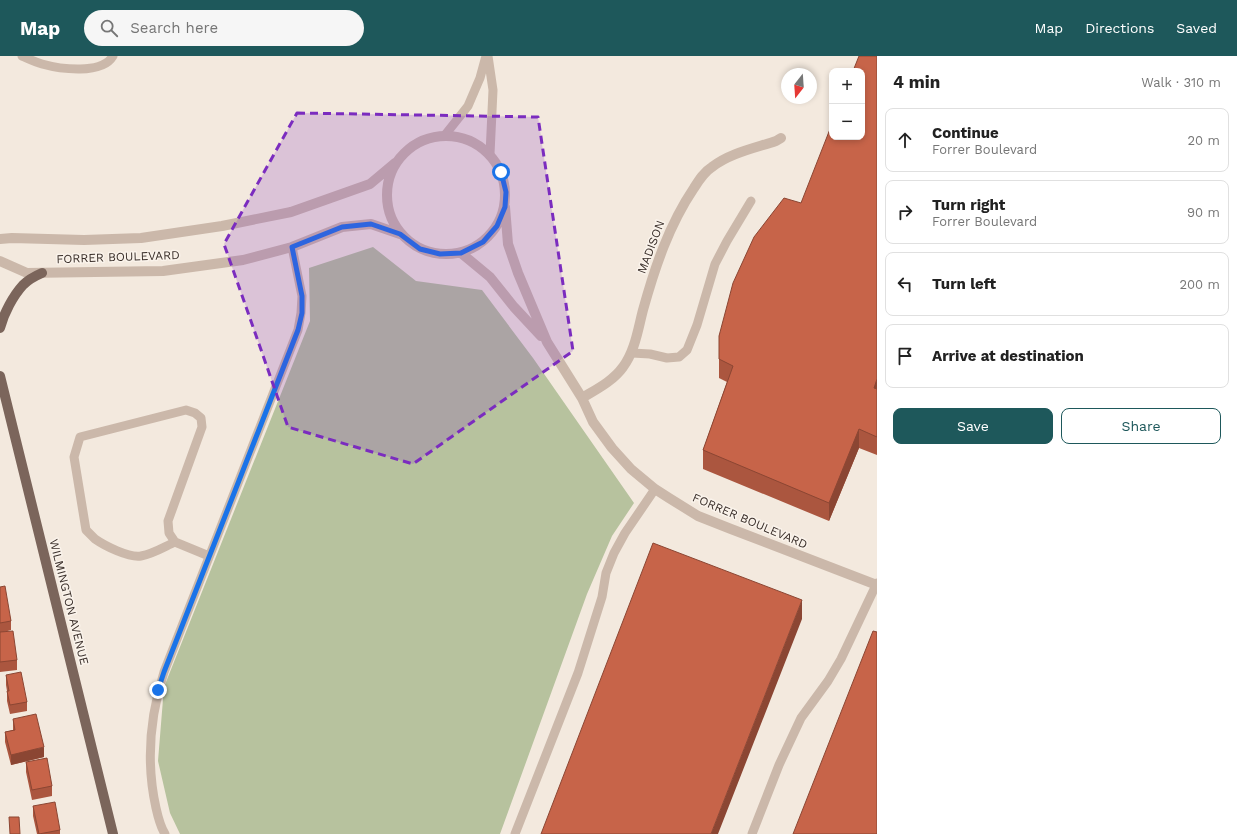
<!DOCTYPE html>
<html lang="en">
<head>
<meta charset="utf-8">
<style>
	:root { --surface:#fff; --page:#f6f6f6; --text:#222; --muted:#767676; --line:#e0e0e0; --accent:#1e585b }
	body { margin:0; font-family:"Work Sans",sans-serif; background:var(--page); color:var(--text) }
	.controls { position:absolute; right:12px; top:12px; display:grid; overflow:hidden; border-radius:8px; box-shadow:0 2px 6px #0003 }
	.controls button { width:36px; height:36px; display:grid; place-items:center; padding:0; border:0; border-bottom:1px solid var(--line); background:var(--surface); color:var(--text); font:20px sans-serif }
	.compass { position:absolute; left:781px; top:12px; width:36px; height:36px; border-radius:50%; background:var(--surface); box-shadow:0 2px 6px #0003; rotate:197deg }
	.stop { position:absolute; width:12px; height:12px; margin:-9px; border:3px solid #1a73e8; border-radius:50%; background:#fff }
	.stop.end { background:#1a73e8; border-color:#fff; box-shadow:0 1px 4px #0008 }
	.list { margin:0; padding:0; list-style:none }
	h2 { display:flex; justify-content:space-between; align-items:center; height:52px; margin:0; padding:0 16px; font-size:17px }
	h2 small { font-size:13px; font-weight:400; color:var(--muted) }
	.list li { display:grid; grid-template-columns:26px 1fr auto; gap:12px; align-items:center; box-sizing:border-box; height:64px; margin:0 8px 8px; padding:0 8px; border:1px solid var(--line); border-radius:8px }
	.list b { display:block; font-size:15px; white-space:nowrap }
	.list p { margin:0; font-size:13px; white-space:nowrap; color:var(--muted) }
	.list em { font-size:13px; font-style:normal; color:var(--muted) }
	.actions { display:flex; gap:8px; padding:12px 16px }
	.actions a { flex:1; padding:9px 0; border:1px solid var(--accent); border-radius:8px; text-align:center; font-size:14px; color:var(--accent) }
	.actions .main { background:var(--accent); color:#fff }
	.icon { flex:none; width:22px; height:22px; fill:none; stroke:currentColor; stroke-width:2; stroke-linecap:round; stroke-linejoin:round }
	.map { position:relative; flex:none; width:877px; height:778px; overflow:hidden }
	header { display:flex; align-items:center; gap:24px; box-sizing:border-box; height:56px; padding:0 20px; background:var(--accent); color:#fff }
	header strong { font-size:19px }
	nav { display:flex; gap:22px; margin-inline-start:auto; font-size:14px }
	.search { width:280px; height:36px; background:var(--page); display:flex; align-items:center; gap:10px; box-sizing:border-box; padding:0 14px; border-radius:22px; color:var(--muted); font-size:15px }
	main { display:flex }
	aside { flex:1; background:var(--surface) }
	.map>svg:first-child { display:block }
	.grass { fill:#b7c29e }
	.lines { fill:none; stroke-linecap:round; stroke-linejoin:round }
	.lane { stroke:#cbb8aa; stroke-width:9 }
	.street { stroke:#cbb8aa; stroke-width:10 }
	.primary { stroke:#7b655b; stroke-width:10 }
	.wall { fill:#ab563f }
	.shaded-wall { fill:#8b4633 }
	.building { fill:#c76449; stroke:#8b4633 }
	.route { stroke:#1a73e8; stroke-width:5 }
	.marked { fill:#7b2cbf; fill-opacity:0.2; stroke:#7b2cbf; stroke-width:3; stroke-dasharray:8 5; stroke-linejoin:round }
	.labels { text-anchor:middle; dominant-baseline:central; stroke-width:3; stroke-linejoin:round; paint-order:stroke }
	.street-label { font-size:12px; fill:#392e29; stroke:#faf3eb }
</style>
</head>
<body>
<header>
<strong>Map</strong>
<div class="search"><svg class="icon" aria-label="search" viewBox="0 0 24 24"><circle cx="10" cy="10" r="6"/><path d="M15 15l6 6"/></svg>Search here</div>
<nav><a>Map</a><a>Directions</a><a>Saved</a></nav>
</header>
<main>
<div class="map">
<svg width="877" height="778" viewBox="0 0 877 778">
	<rect width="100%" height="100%" fill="#f3e9de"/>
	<path class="grass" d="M373 191 416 225 482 234 533 302 634 447 612 480 587 538 500 778H180L170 757 158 705 164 631 310 265 309 212Z"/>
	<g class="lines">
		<path class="lane" d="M22 0C29 3 35 6 42 8 60 13 102 19 113 0
			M488 0 493 34 490 98
			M445 79 468 50 480 22 486 0
			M632 297 650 298 667 302 679 301 687 294 697 269 715 208 727 185 751 145
			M175 486C164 491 153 498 141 500 129 502 105 490 95 483 92 480 89 477 86 474L74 401 80 381 186 354 195 357 201 362 202 371 168 465 169 477 175 486 209 500
			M165 778C160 770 158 761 156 752 146 707 150 660 164 616L298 274 301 257 302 240 292 191
			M515 778 578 617 602 541 606 517 614 497 625 477 655 433
			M752 778 779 709 801 662 828 625 841 603 877 527"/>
		<path class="street" d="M387 139a59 59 0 1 1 118 0a59 59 0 1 1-118 0Z
			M505 151 508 188 518 217 547 286 582 342 593 366 612 392 631 413 655 433 669 442 698 460 731 473 877 529
			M0 183 12 182 84 184 141 182 222 170 291 156 370 128 395 107
			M461 197 490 221 514 251 541 280
			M0 205 27 217 163 215 243 204 292 191 342 171 371 168 400 178
			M582 342C597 333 613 325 623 311 635 295 638 273 643 254 655 211 669 169 694 132 699 124 704 116 712 111 730 97 755 92 776 85L781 82"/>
		<path class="primary" d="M0 272C4 257 13 240 23 229 28 224 35 220 42 217
			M0 320 113 778"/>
	</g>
	<path class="wall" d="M877 0V399L859 392 829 465 703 413V394L727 326 719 322V280L801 147Z
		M0 531 11 565V574L4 576 17 604V614L0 616Z
		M6 619 27 646V655L10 658 7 645V635L6 629Z
		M13 663 44 701 11 709 5 686V676L13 674Z
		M26 706 52 730V740L32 744 26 716Z
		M33 750 60 774V778H37L33 760Z"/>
	<path class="shaded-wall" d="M877 323V342L874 332Z
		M859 373V392L829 465V447Z
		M802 544V563L718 778H711Z
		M44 691V701L11 709V699Z"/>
	<path class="building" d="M859 0H877V323L874 332 877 333V381L859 373 829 447 703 394 733 310 719 303V280L733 227 754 181 784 142 801 147 832 68V81H862V15H853Z
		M653 487 802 544 711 778H541Z
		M5 530 11 565 0 567V531Z
		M13 575 17 604 0 606V576Z
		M873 575 877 576V778H793Z
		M21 616 27 646 10 649 7 635H9L6 619Z
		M36 658 44 691 11 699 5 676 15 674 13 663Z
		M47 702 52 730 32 734 26 706Z
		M55 746 60 774 39 778 33 750Z
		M9 761H19L20 778H10Z"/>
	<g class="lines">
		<path class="route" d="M158 634 164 616 298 274 302 257V240L292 191 342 171 371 168 400 178 420 193 440 198 461 197 483 186 497 170 505 151 506 136 501 116"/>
	</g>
	<path class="marked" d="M297 57 538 61 573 295 413 408 288 371 224 188Z"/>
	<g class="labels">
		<g class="street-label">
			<text transform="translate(651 191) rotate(-69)">MADISON</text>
			<text transform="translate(118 201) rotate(-2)">FORRER BOULEVARD</text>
			<text transform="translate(750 465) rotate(23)">FORRER BOULEVARD</text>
			<text transform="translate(69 546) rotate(76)">WILMINGTON AVENUE</text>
		</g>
	</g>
</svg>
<div class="controls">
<button>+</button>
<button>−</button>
</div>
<svg class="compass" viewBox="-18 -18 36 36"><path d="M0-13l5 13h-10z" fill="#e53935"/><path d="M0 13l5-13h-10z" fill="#767676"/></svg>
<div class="stop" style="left:501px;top:116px"></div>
<div class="stop end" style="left:158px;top:634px"></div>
</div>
<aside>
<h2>4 min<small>Walk · 310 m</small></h2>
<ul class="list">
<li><svg class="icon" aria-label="ahead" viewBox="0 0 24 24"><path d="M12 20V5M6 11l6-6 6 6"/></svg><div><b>Continue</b><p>Forrer Boulevard</p></div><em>20 m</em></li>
<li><svg class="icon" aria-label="right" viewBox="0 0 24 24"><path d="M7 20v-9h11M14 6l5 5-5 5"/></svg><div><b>Turn right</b><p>Forrer Boulevard</p></div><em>90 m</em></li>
<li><svg class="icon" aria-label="left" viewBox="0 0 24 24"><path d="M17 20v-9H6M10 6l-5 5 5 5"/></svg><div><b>Turn left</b></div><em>200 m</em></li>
<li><svg class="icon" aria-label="arrive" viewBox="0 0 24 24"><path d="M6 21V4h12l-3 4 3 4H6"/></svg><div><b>Arrive at destination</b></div></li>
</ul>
<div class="actions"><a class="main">Save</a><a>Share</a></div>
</aside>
</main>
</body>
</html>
